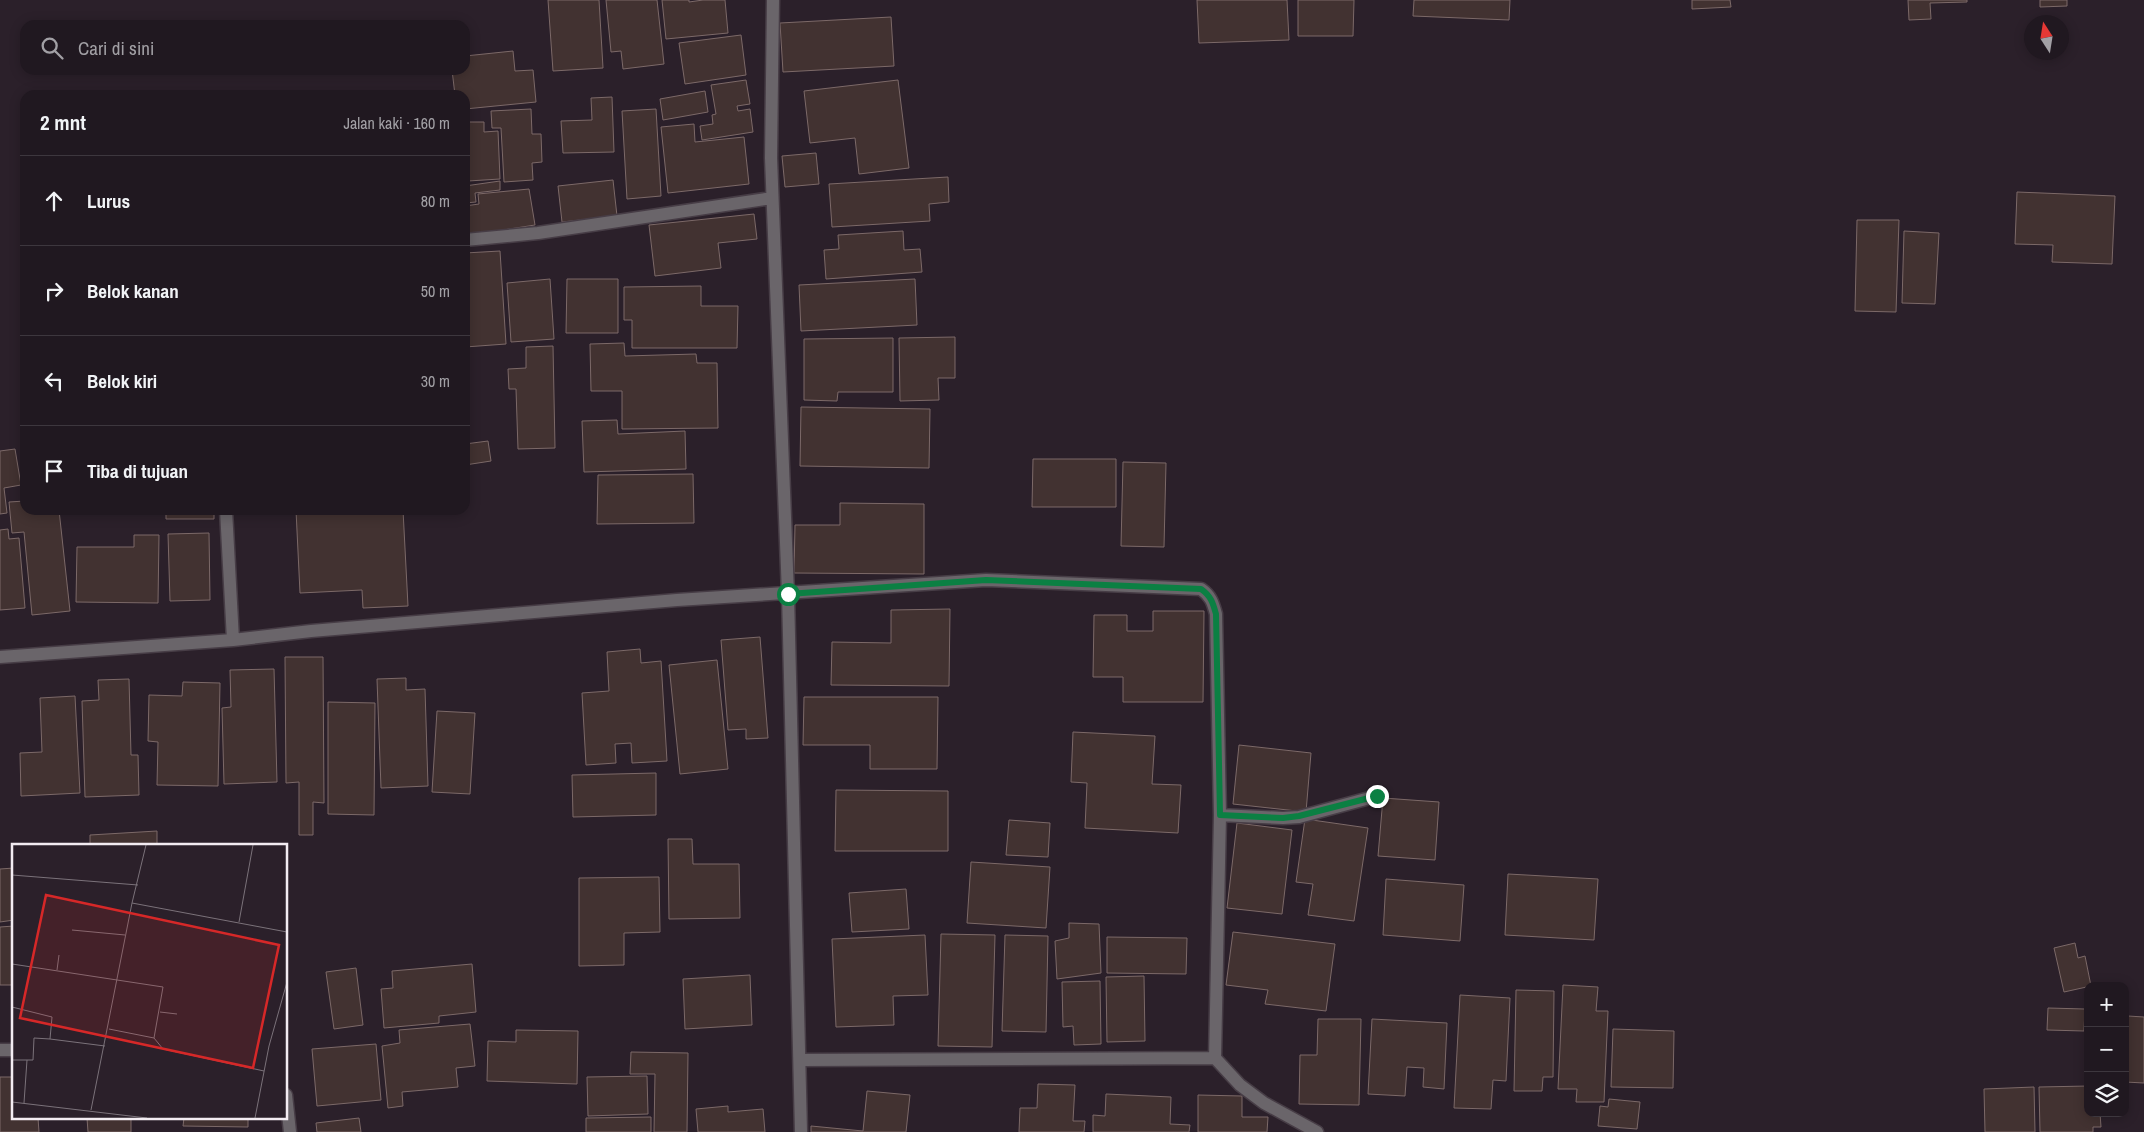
<!DOCTYPE html>
<html lang="id">
<head>
<meta charset="utf-8">
<style>
	:root { --surface:#201820; --page:#2d252d; --text:#f1f3f6; --muted:#a2a0a5; --line:#3d373e }
	body { margin:0; font-family:"Archivo Narrow",sans-serif; background:var(--page); color:var(--text) }
	.controls { position:absolute; right:15px; bottom:15px; display:grid; overflow:hidden; border-radius:10px; box-shadow:0 2px 12px #0003 }
	.controls button { width:45px; height:45px; display:grid; place-items:center; padding:0; border:0; border-bottom:1px solid var(--line); background:var(--surface); color:var(--text); font:25px sans-serif }
	.compass { position:absolute; left:2024px; top:15px; width:45px; height:45px; border-radius:50%; background:var(--surface); box-shadow:0 2px 12px #0003; rotate:348deg }
	.stop { position:absolute; width:15px; height:15px; margin:-11px; border:4px solid #0b8043; border-radius:50%; background:#fff }
	.stop.end { background:#0b8043; border-color:#fff; box-shadow:0 1px 5px #0008 }
	.list { margin:0; padding:0; list-style:none }
	h2 { display:flex; justify-content:space-between; align-items:center; height:65px; margin:0; padding:0 20px; font-size:21px }
	h2 small { font-size:16px; font-weight:400; color:var(--muted) }
	.list li { display:grid; grid-template-columns:32px 1fr auto; gap:15px; align-items:center; box-sizing:border-box; height:90px; padding:0 20px; border-top:1px solid var(--line) }
	.list b { display:block; font-size:19px; white-space:nowrap }
	.list em { font-size:16px; font-style:normal; color:var(--muted) }
	.icon { flex:none; width:28px; height:28px; fill:none; stroke:currentColor; stroke-width:2; stroke-linecap:round; stroke-linejoin:round }
	.map { position:relative; flex:none; width:2144px; height:1132px; overflow:hidden }
	.search { position:absolute; background:var(--surface); box-shadow:0 2px 12px #0003; left:20px; top:20px; width:450px; height:55px; display:flex; align-items:center; gap:12px; box-sizing:border-box; padding:0 18px; border-radius:15px; color:var(--muted); font-size:19px }
	.panel { position:absolute; background:var(--surface); box-shadow:0 2px 12px #0003; left:20px; top:90px; width:450px; height:425px; border-radius:15px }
	.map>svg:first-child { display:block }
	.building { fill:#423231; stroke:#7c6968 }
	.lines { fill:none; stroke-linecap:round; stroke-linejoin:round }
	.minor-casing { stroke:#473d46; stroke-width:15 }
	.minor { stroke:#6a656a; stroke-width:12 }
	.route { stroke:#0b8043; stroke-width:6 }
	.inset-road { fill:none; stroke:#7b727a; stroke-width:1 }
	.view { fill:#d62828; fill-opacity:0.15; stroke:#d62828; stroke-width:2.5 }
	.inset-edge { fill:none; stroke:#f3ecf2; stroke-width:2.5 }
</style>
</head>
<body>
<div class="map">
<svg width="2144" height="1132" viewBox="0 0 2144 1132">
	<rect width="100%" height="100%" fill="#2b202a"/>
	<path class="building" d="M548 0H599L603 68 553 71Z
		M606 0H657L664 64 623 69 621 51 611 52Z
		M662 0H689V2L703 0H725L728 33 666 39Z
		M1197 0H1287L1289 40 1199 43Z
		M1298 0H1354L1353 36H1298Z
		M1414 0H1510L1509 20 1413 16Z
		M1692 0H1730L1731 7 1692 9Z
		M1908 0H1967V2L1930 3 1931 19 1909 20Z
		M2040 0H2067V6L2040 7Z
		M891 17 894 66 783 72 780 23Z
		M741 35 746 75 685 84 679 43Z
		M513 51 515 71 533 70 536 102 465 109V95H455L452 70H465V56Z
		M746 80 750 104 737 106 738 111 750 109 753 132 702 140 700 126 713 124 712 115 716 114 711 85Z
		M898 80 909 168 859 174 855 138 810 143 804 91Z
		M705 91 708 112 663 120 660 99Z
		M612 97 614 152 563 153 561 121 592 120 591 98Z
		M531 109 532 134H541L542 162 532 163 533 180 504 182 501 128H492L491 111Z
		M656 109 661 196 627 199 622 111Z
		M465 122H484V132L498 131 500 179 468 181 467 166H465Z
		M694 124 695 142 744 137 749 184 668 193 661 127Z
		M816 153 819 184 785 187 782 156Z
		M948 177 949 202 929 204 930 221 832 227 829 184Z
		M613 180 617 216 562 222 558 186Z
		M500 181V190L475 193 476 202 465 203V186Z
		M529 189 535 225 465 236V206L479 204 478 194Z
		M2017 192 2115 196 2112 264 2052 262 2053 245 2015 244Z
		M754 214 757 239 718 243 721 268 655 276 649 225Z
		M1857 220H1899L1896 312 1855 311Z
		M903 231 904 250 920 249 922 272 826 279 824 250 839 249 838 235Z
		M1904 231 1939 233 1935 304 1902 303Z
		M500 251 506 344 465 347V253Z
		M550 279 554 339 511 342 507 283Z
		M567 279H618V333H566Z
		M915 279 917 325 801 331 799 285Z
		M701 286V306H738L737 348H632V320H624V287Z
		M955 337V378H938L939 400 900 401 899 338Z
		M893 338V392H838L837 401 804 400V339Z
		M624 343 625 356 696 354 697 363H717L718 428 622 429V391H591L590 344Z
		M553 346 555 448 518 449 516 389H509L508 369 526 368V347Z
		M801 407 930 409 929 468 800 466Z
		M617 420 618 434 685 431 686 469 584 472 582 421Z
		M488 441 491 461 465 465V444Z
		M15 449 21 485 4 488 7 513 0 514V451Z
		M1033 459H1116V507H1032Z
		M1123 462 1166 463 1164 547 1121 546Z
		M693 474 694 523 597 524 598 475Z
		M25 501V510H59L70 611 32 615 24 532 12 533 9 502Z
		M840 503 924 504V574L794 573 795 525H840Z
		M166 510H214V519H166Z
		M296 510H403L408 606 363 608 362 590 300 593Z
		M8 529 9 539 19 538 25 608 0 610V530Z
		M209 533 210 600 170 601 168 534Z
		M134 535H159L158 603 76 602 77 547H134Z
		M950 609 949 686 831 685 832 642 891 643V610Z
		M1153 611H1204L1203 702H1123V677H1093L1094 615H1127V631H1153Z
		M760 637 768 738 746 739V729L728 730 721 640Z
		M640 649 641 663 661 661 667 761 632 763 631 743 615 744 616 763 586 765 582 693 609 691 607 652Z
		M285 657H323L324 803 313 802V835H299V782L286 783Z
		M717 660 728 769 680 774 669 665Z
		M274 669 277 782 224 784 222 708 231 707 230 670Z
		M406 678V690L425 689 428 786 381 788 377 679Z
		M129 679 131 755H138L139 795 85 797 82 701 99 700 98 680Z
		M183 682 220 683 218 786 157 785 158 742 148 741 149 695 182 696Z
		M75 696 80 793 21 796 20 753 42 752 40 698Z
		M804 697H938L937 769H870V745H803Z
		M328 702 375 703 374 815 328 814Z
		M437 711 475 713 470 794 432 792Z
		M1073 732 1155 736 1152 784 1181 785 1178 833 1085 828 1087 783 1071 782Z
		M1239 745 1311 753 1306 812 1233 804Z
		M656 773V815L573 817 572 775Z
		M836 790 948 791V851H835Z
		M1383 798 1439 802 1435 860 1378 856Z
		M1305 819 1368 828 1354 921 1308 915 1313 884 1296 882Z
		M1009 820 1050 823 1048 857 1006 855Z
		M1237 823 1292 830 1282 914 1227 908Z
		M157 831V846H90V835Z
		M668 839H692L693 864H739L740 918 669 919Z
		M971 862 1050 867 1046 928 967 923Z
		M14 868V920L0 922V869Z
		M1508 874 1598 879 1594 940 1505 935Z
		M659 877 660 932 624 933V965L579 966V878Z
		M1386 879 1464 885 1460 941 1383 935Z
		M906 889 909 929 852 932 849 893Z
		M1069 923 1099 924 1101 973 1057 979 1055 941 1069 938Z
		M14 926V985H0V927Z
		M1233 932 1335 944 1326 1011 1265 1004 1268 990 1226 985Z
		M941 934 995 935 992 1047 938 1046Z
		M925 935 928 995 893 996 894 1025 836 1027 832 939Z
		M1005 935 1048 936 1046 1032 1002 1031Z
		M1107 937 1187 938 1186 974 1107 973Z
		M2075 943 2078 958 2085 956 2091 986 2064 992 2054 948Z
		M472 964 476 1012 439 1016V1023L384 1028 381 989 393 988 392 971Z
		M356 968 363 1025 334 1029 326 972Z
		M750 975 752 1025 685 1029 683 979Z
		M1144 976 1145 1041 1107 1042 1106 977Z
		M1100 981 1101 1044 1074 1045 1073 1026 1063 1027 1062 982Z
		M1563 985 1598 987 1596 1011H1608L1604 1102H1576L1577 1089H1558Z
		M1516 990 1554 991 1553 1077H1543L1542 1091H1514Z
		M1460 995 1510 998 1506 1081 1493 1080 1491 1109 1454 1108Z
		M2125 1007H2128V1016L2144 1017V1083L2125 1082Z
		M2048 1008 2085 1009 2084 1031 2047 1030Z
		M1318 1019H1361L1359 1105 1299 1104 1300 1055H1317Z
		M1372 1019 1447 1023 1444 1089 1423 1087 1424 1068 1407 1067 1405 1096 1368 1094Z
		M470 1024 475 1066 456 1068 458 1087 402 1092 403 1106 388 1108 382 1046 400 1043 399 1030Z
		M1613 1029 1674 1031 1673 1088 1611 1087Z
		M516 1030 578 1031 577 1084 487 1081 488 1041 516 1042Z
		M376 1044 381 1100 317 1106 312 1049Z
		M631 1052 688 1053 687 1132H654L655 1074H630Z
		M647 1076 648 1114 588 1116 587 1077Z
		M0 1077H14V1118H38L39 1132H0Z
		M1038 1084 1075 1085 1073 1121H1085L1084 1132H1019L1020 1108H1037Z
		M2088 1086V1113H2100L2101 1127H2093V1132H2040L2039 1087Z
		M2034 1087 2035 1132H1985L1984 1089Z
		M867 1091 910 1095 906 1132H811V1126L863 1131Z
		M1106 1094 1171 1097 1170 1124 1190 1125 1189 1132H1093V1115L1105 1116Z
		M1198 1095 1242 1096V1117H1268L1267 1132H1198Z
		M1609 1099 1640 1102 1637 1129 1598 1126 1600 1106 1608 1107Z
		M728 1106V1112L763 1109 765 1132H698L696 1109Z
		M651 1117V1132H586V1118Z
		M87 1118H131V1132H88Z
		M184 1118H248V1127L183 1126Z
		M359 1118 361 1132H317L316 1123Z"/>
	<g class="lines">
		<defs>
			<path id="minor" d="M773 0 771 158 788 594 801 1132
				M465 240 538 233 772 198
				M226 510 233 640
				M0 657 233 640 311 631 677 600 986 580 1201 589C1211 596 1213 603 1216 614L1220 815 1215 1058
				M1220 815 1283 818 1299 817 1377 796
				M0 1050H14
				M801 1060 1215 1058 1240 1085 1264 1103 1317 1132
				M286 1095 290 1132"/>
		</defs>
		<use href="#minor" class="minor-casing"/>
		<use href="#minor" class="minor"/>
	</g>
	<g class="lines">
		<path class="route" d="M788 594 986 580 1201 589C1211 596 1213 603 1216 614L1220 815 1283 818 1299 816 1377 796"/>
	</g>
	<g transform="translate(12 844)">
		<rect width="275" height="275" fill="#2b202a"/>
		<path class="inset-road" d="M0 31 126 41M120 59 134 1M227 78 241 1M60 86 113 91M0 120 151 143 142 194M45 126 47 111M0 163 40 173 38 195 93 202M148 168 165 170M97 185 142 194 151 205 252 227M0 216H21L22 194 38 195M0 258 135 274M12 259 15 216M79 266 120 59 275 88M243 274 257 202 275 138"/>
		<path class="view" d="M34 51 267 101 241 224 8 174Z"/>
		<rect width="275" height="275" class="inset-edge"/>
	</g>
</svg>
<div class="controls">
<button>+</button>
<button>−</button>
<button><svg class="icon" aria-label="layers" viewBox="0 0 24 24"><path d="M12 4l9 5-9 5-9-5zM3 14l9 5 9-5"/></svg></button>
</div>
<svg class="compass" viewBox="-18 -18 36 36"><path d="M0-13l5 13h-10z" fill="#e53935"/><path d="M0 13l5-13h-10z" fill="#a2a0a5"/></svg>
<div class="stop" style="left:788px;top:594px"></div>
<div class="stop end" style="left:1377px;top:796px"></div>
<div class="search"><svg class="icon" aria-label="search" viewBox="0 0 24 24"><circle cx="10" cy="10" r="6"/><path d="M15 15l6 6"/></svg>Cari di sini</div>
<section class="panel">
<h2>2 mnt<small>Jalan kaki · 160 m</small></h2>
<ul class="list">
<li><svg class="icon" aria-label="ahead" viewBox="0 0 24 24"><path d="M12 20V5M6 11l6-6 6 6"/></svg><div><b>Lurus</b></div><em>80 m</em></li>
<li><svg class="icon" aria-label="right" viewBox="0 0 24 24"><path d="M7 20v-9h11M14 6l5 5-5 5"/></svg><div><b>Belok kanan</b></div><em>50 m</em></li>
<li><svg class="icon" aria-label="left" viewBox="0 0 24 24"><path d="M17 20v-9H6M10 6l-5 5 5 5"/></svg><div><b>Belok kiri</b></div><em>30 m</em></li>
<li><svg class="icon" aria-label="arrive" viewBox="0 0 24 24"><path d="M6 21V4h12l-3 4 3 4H6"/></svg><div><b>Tiba di tujuan</b></div></li>
</ul>
</section>
</div>
</body>
</html>
